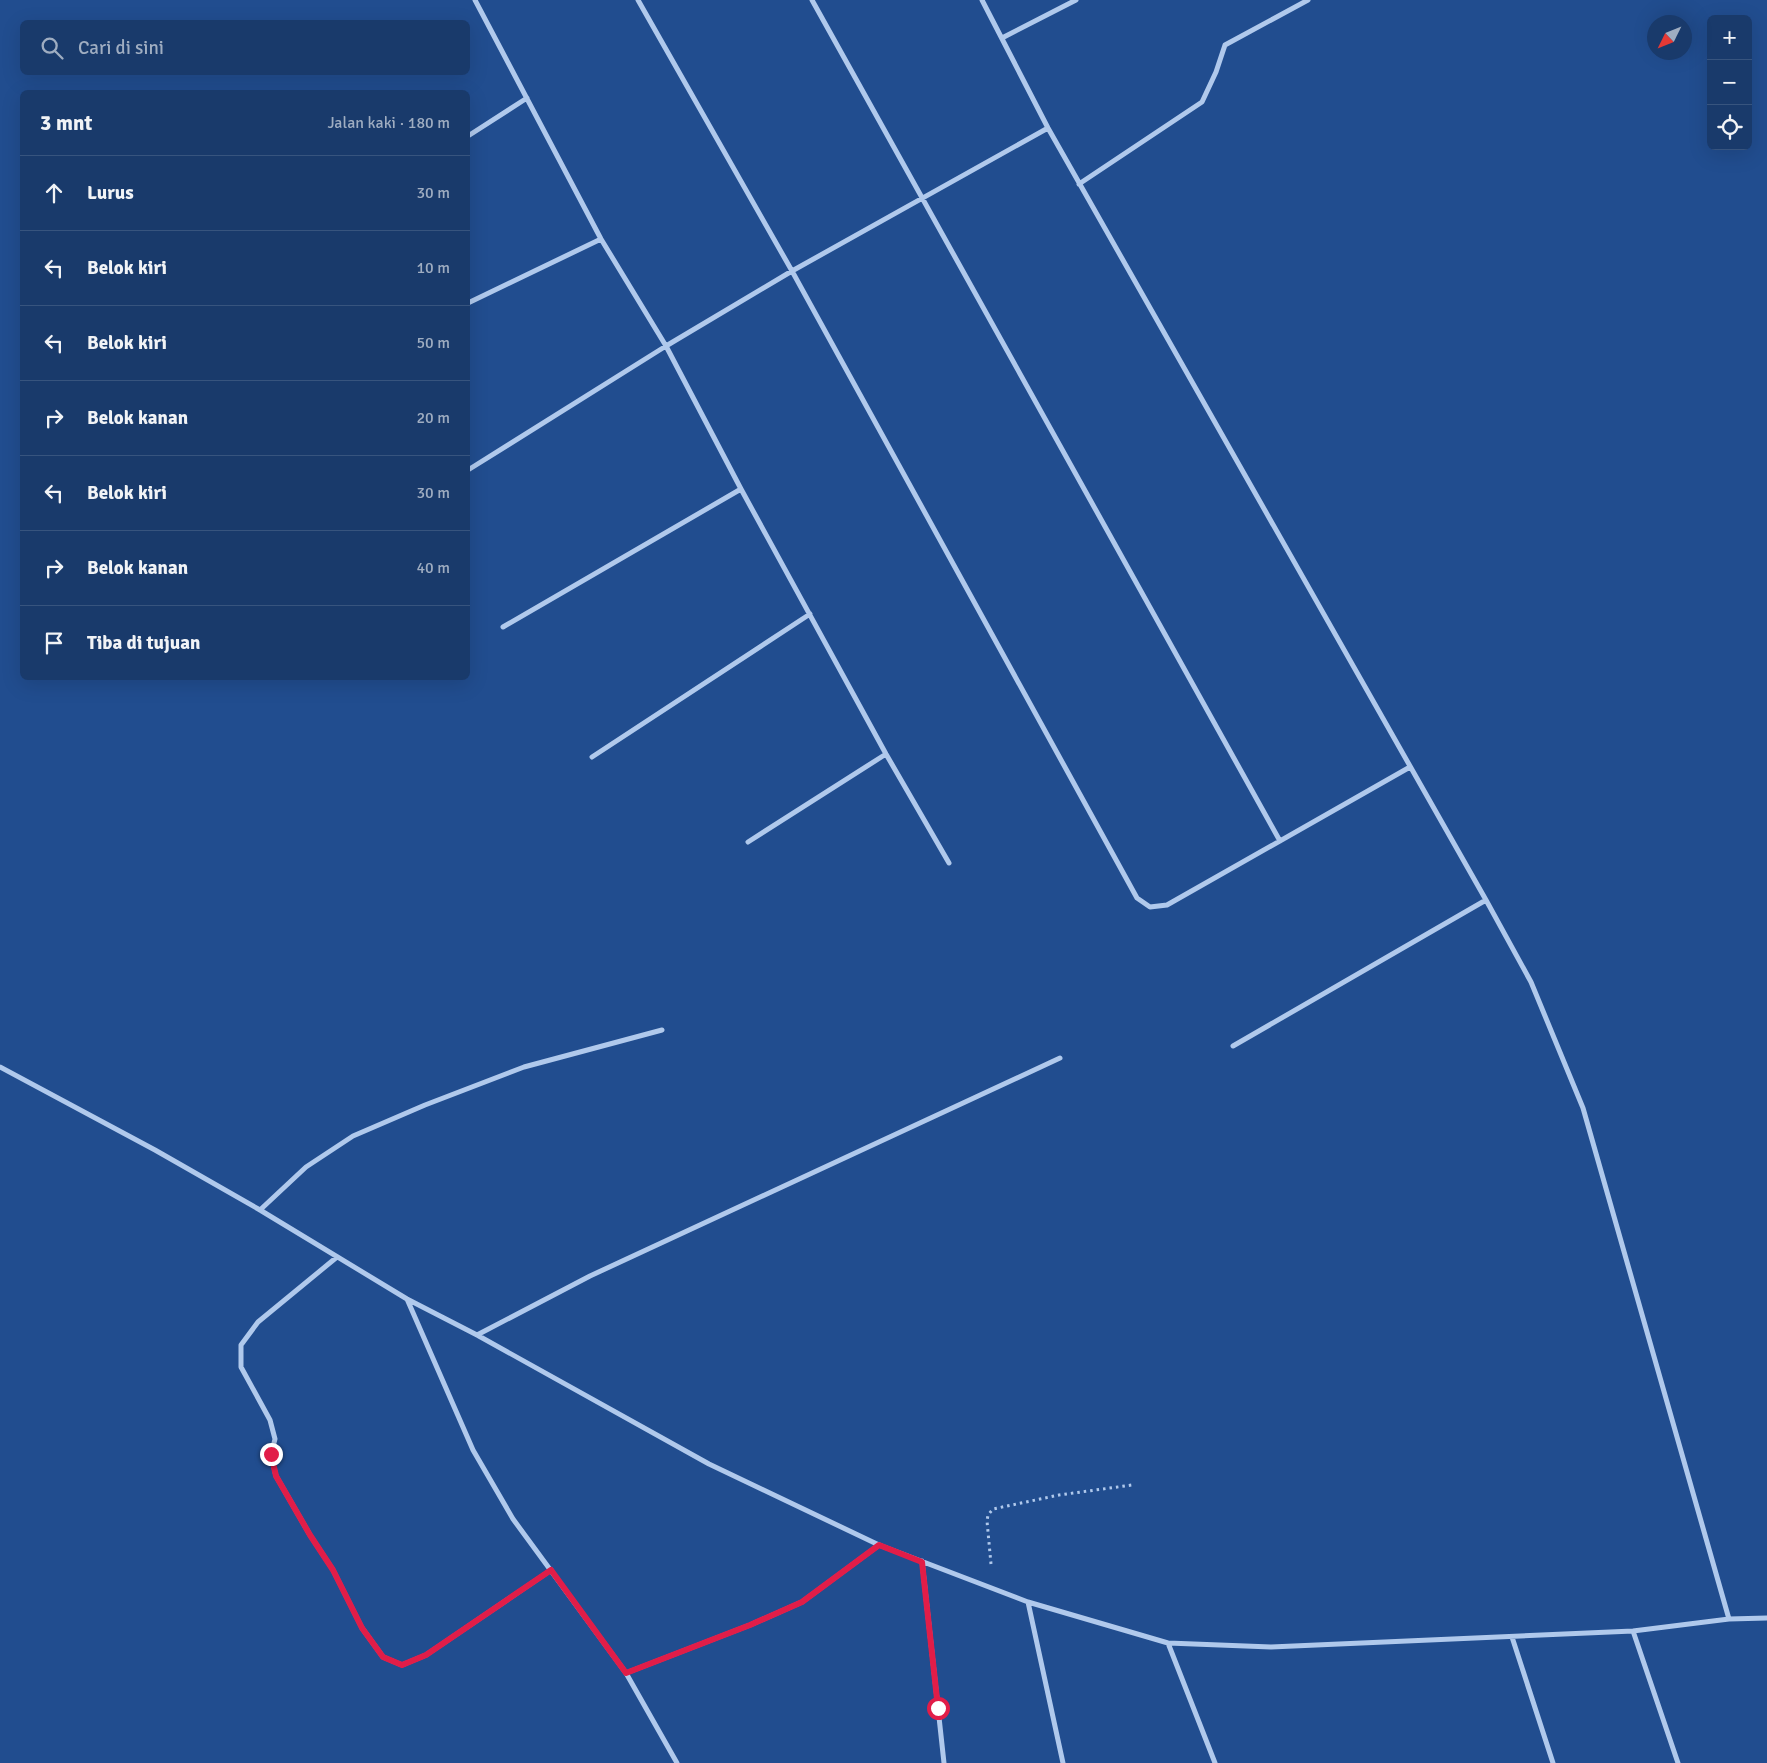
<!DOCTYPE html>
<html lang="id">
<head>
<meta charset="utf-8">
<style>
	:root { --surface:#193a6b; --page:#224171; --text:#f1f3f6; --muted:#9fadc1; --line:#37547e }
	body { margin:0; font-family:Signika,sans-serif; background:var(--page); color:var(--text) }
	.controls { position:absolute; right:15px; top:15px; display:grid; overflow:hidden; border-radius:8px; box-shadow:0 5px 20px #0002 }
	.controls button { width:45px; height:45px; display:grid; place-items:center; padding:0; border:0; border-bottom:1px solid var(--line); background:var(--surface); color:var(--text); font:25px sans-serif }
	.compass { position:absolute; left:1647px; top:15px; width:45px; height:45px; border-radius:50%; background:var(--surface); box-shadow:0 5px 20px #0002; rotate:227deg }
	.stop { position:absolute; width:15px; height:15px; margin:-11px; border:4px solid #e11d48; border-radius:50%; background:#fff }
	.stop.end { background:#e11d48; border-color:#fff; box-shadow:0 1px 5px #0008 }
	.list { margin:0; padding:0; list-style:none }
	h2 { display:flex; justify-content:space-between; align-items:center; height:65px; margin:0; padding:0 20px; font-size:21px }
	h2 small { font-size:16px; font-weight:400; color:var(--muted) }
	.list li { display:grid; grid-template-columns:32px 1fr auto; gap:15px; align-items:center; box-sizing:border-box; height:75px; padding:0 20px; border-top:1px solid var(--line) }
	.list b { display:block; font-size:19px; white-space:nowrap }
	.list em { font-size:16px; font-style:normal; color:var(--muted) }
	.icon { flex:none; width:28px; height:28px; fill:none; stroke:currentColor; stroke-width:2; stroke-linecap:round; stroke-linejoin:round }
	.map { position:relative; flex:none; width:1767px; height:1763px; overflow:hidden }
	.search { position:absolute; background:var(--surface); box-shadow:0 5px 20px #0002; left:20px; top:20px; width:450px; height:55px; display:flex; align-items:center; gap:12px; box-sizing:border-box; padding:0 18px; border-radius:8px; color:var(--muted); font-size:19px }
	.panel { position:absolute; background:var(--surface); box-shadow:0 5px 20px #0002; left:20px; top:90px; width:450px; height:590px; border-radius:8px }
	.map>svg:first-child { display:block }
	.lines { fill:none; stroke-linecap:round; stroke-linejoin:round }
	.path { stroke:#b0c9ec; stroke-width:3; stroke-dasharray:2.5 4; stroke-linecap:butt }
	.minor { stroke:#b0c9ec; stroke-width:5 }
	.route { stroke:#e11d48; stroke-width:6 }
</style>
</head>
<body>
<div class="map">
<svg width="1767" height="1763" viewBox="0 0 1767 1763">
	<rect width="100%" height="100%" fill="#214d8f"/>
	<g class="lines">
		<path class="path" d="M991 1564 987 1521 988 1515 993 1509 1059 1495 1132 1485"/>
		<path class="minor" d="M475 0 601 239 666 346 741 489 886 754 949 863
			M638 0 792 271 1137 898 1150 907 1167 905 1410 767
			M812 0 1280 841
			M982 0 1048 128 1486 900 1531 982 1583 1108 1729 1619
			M1002 38 1076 0
			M468 136 527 98
			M1079 184 1202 102 1216 72 1225 45 1308 0
			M468 303 601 239
			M468 470 666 346 792 271 1048 128
			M503 627 741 489
			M592 757 810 614
			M748 842 886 754
			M1233 1046 1486 900
			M0 1067 155 1150 260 1210 407 1299 477 1335 709 1464 879 1545 1028 1602 1168 1643 1271 1647 1633 1631 1729 1619 1767 1618
			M260 1210 306 1167 353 1136 425 1105 524 1067 662 1030
			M337 1257 258 1322 241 1345V1367L270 1420 275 1439 271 1455 276 1476 310 1535 333 1570 362 1628 383 1657 402 1665 426 1655 551 1570
			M407 1299 473 1450 513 1519 626 1673 677 1763
			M477 1335 590 1276 1060 1058
			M922 1561 944 1763
			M1028 1602 1063 1763
			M1633 1631 1678 1763
			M1512 1637 1553 1763
			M1168 1643 1215 1763
			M626 1673 750 1625 802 1602 879 1545"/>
	</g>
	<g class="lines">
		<path class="route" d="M271 1454 276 1476 310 1535 333 1570 362 1628 383 1657 402 1665 426 1655 551 1570 626 1673 750 1625 802 1602 879 1545 922 1562 938 1708"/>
	</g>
</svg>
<div class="controls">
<button>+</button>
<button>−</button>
<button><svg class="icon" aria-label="locate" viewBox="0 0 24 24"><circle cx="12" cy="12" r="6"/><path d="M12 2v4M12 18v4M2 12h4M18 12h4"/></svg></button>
</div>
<svg class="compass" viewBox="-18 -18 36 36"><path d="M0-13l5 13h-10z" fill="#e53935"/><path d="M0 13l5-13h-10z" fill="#9fadc1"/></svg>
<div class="stop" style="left:938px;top:1708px"></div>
<div class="stop end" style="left:271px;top:1454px"></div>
<div class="search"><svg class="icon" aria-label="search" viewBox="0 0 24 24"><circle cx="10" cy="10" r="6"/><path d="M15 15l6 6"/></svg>Cari di sini</div>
<section class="panel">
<h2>3 mnt<small>Jalan kaki · 180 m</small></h2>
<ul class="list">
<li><svg class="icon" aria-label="ahead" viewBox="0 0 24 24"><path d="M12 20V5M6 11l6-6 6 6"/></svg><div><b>Lurus</b></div><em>30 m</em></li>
<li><svg class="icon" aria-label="left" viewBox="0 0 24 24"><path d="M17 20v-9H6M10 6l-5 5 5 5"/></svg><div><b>Belok kiri</b></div><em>10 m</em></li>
<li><svg class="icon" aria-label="left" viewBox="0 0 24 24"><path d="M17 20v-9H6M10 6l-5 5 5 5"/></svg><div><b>Belok kiri</b></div><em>50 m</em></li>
<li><svg class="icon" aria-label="right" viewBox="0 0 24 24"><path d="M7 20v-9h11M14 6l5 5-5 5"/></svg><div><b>Belok kanan</b></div><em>20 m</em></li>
<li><svg class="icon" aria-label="left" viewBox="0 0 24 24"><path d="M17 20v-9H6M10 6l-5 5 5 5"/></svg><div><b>Belok kiri</b></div><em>30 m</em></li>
<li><svg class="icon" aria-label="right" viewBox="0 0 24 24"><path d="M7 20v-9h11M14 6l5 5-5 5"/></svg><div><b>Belok kanan</b></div><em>40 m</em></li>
<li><svg class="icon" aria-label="arrive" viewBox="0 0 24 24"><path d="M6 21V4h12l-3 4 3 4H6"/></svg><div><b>Tiba di tujuan</b></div></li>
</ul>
</section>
</div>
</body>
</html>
